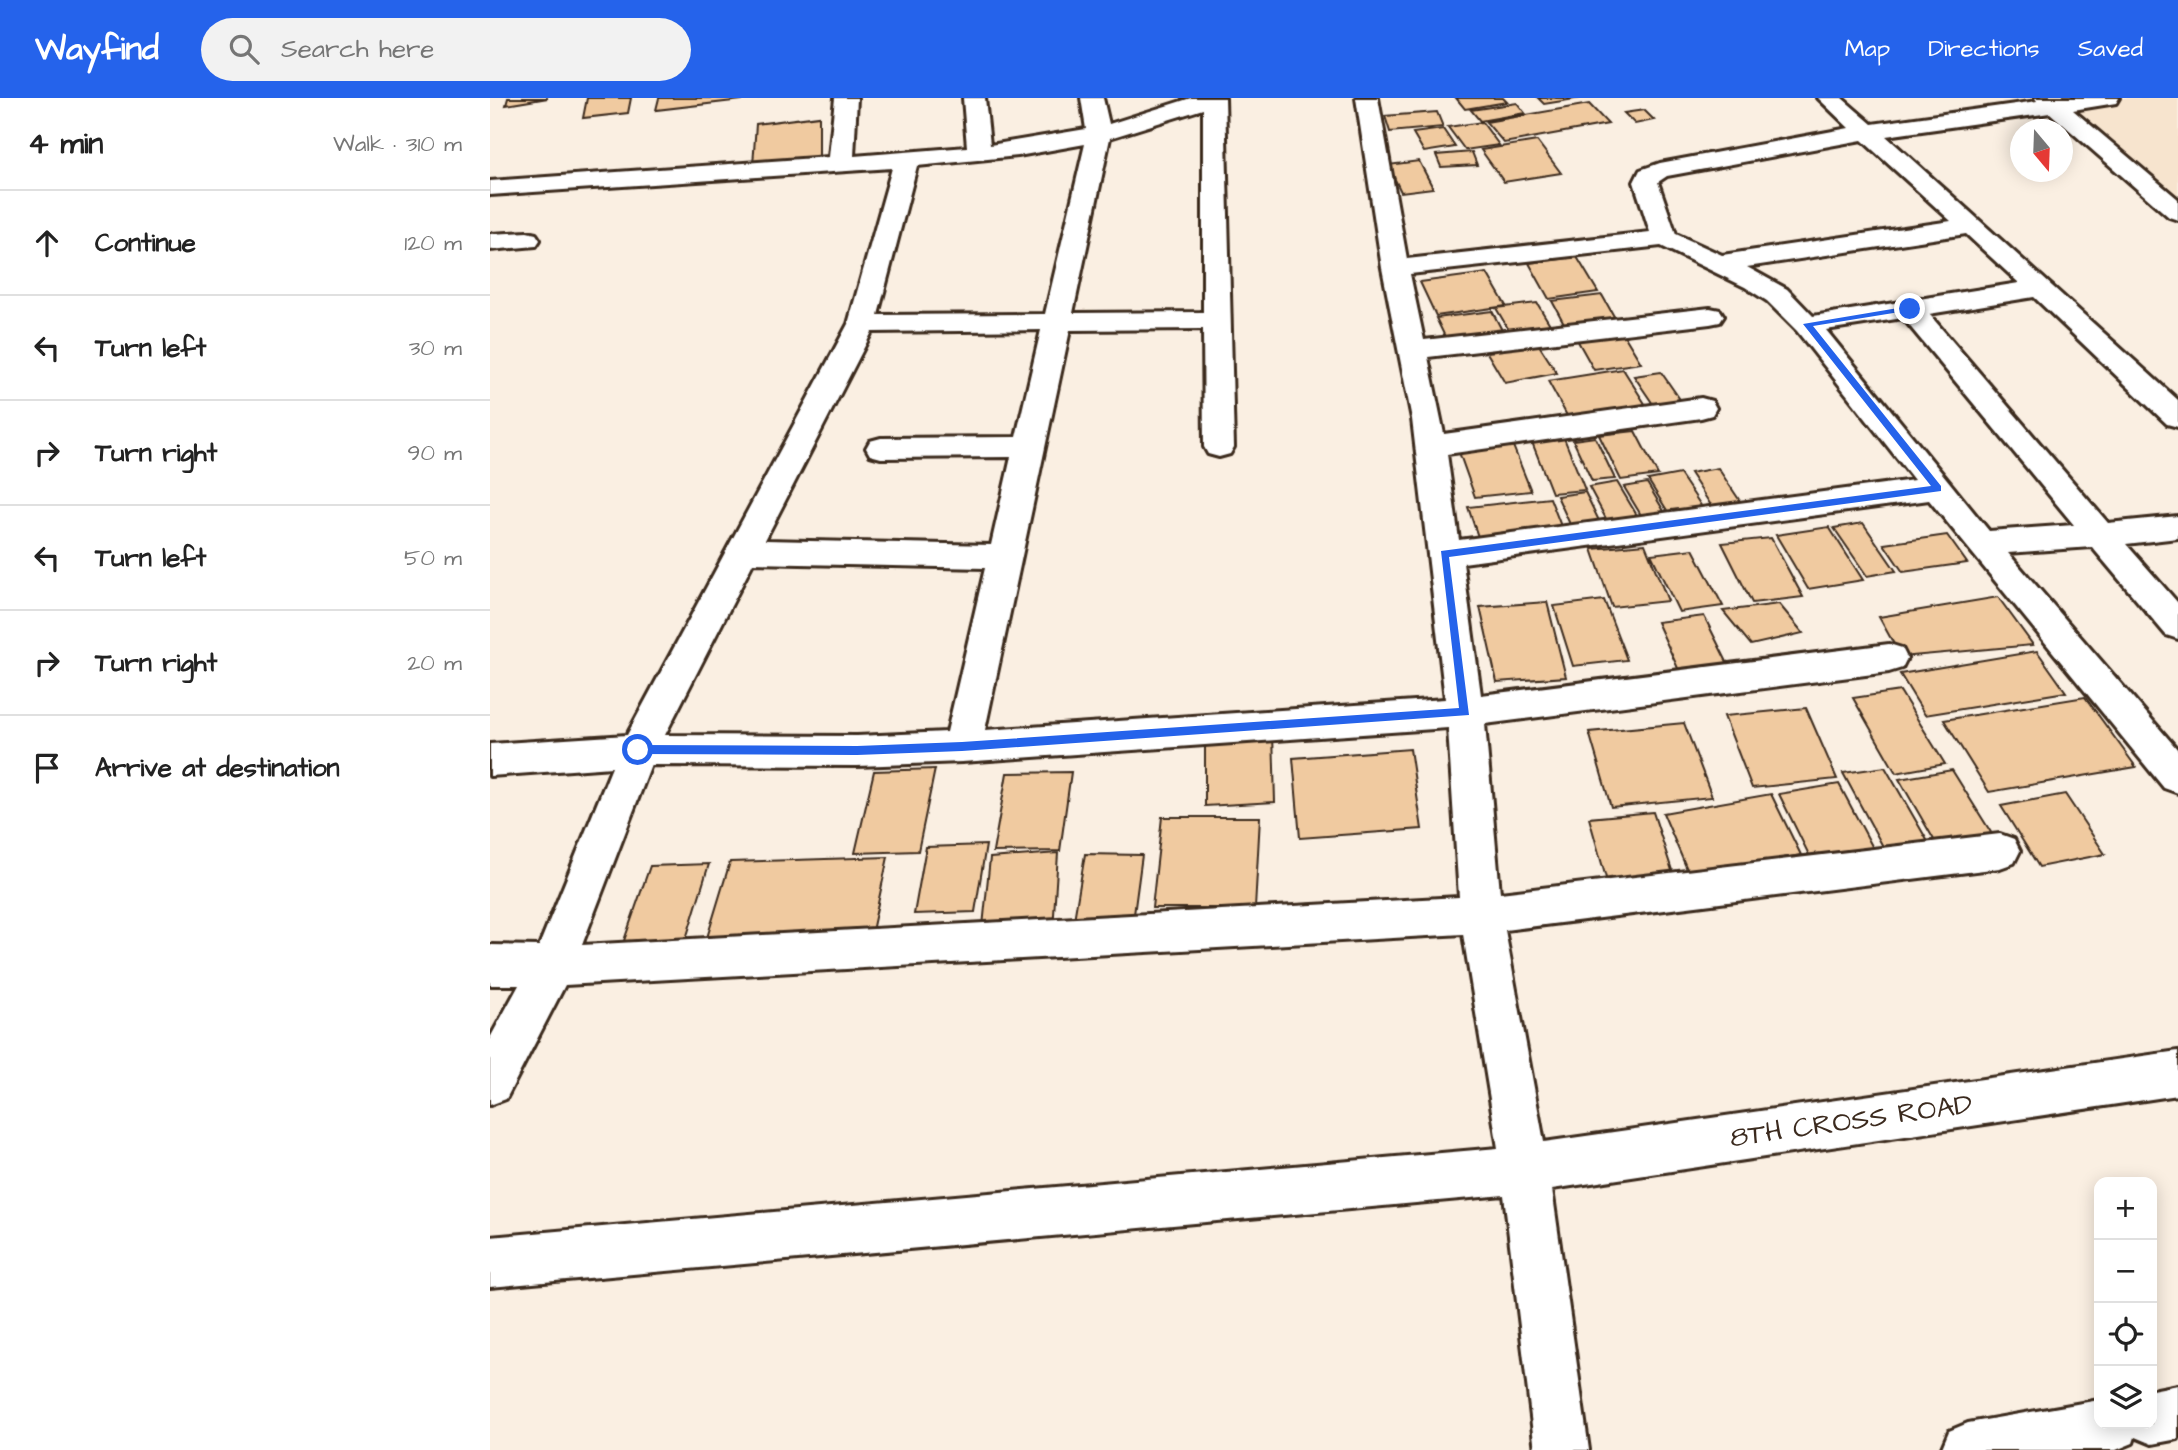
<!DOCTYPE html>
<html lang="en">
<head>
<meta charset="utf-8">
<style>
	:root { --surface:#fff; --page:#f2f2f2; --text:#222; --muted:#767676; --line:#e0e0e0; --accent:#2563eb }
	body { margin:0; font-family:"Architects Daughter",sans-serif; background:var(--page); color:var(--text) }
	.controls { position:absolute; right:21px; bottom:21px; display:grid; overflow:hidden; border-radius:14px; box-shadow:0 4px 18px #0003 }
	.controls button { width:63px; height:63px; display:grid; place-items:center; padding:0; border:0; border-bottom:2px solid var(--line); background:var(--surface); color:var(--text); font:35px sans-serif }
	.compass { position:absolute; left:1520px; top:21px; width:63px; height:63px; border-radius:50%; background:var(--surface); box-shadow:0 4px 18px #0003; rotate:161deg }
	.stop { position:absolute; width:21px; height:21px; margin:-16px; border:5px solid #2563eb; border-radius:50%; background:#fff }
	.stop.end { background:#2563eb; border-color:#fff; box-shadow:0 2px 7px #0008 }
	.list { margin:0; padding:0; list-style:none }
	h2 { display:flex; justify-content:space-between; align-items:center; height:91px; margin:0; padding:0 28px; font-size:30px }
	h2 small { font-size:23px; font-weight:400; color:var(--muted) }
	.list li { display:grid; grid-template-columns:46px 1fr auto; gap:21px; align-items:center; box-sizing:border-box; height:105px; padding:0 28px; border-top:2px solid var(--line) }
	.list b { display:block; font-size:26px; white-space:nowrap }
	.list em { font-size:23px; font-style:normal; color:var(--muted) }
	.icon { flex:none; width:38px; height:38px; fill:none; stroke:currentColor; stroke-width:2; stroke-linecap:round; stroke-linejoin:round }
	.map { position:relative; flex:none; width:1688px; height:1352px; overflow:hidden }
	header { display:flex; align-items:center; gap:42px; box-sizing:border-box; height:98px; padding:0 35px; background:var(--accent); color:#fff }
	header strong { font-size:33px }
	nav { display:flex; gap:38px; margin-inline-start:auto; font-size:24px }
	.search { width:490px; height:63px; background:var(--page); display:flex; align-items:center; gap:18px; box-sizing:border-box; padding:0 24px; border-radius:38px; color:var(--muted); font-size:26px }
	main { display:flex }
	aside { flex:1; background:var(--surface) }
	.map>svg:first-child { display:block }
	.built { fill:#f7e4ce }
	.building { fill:#f0caa0; stroke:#3b2a1e; stroke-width:2 }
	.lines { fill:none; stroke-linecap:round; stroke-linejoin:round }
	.street-casing { stroke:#3b2a1e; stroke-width:6 }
	.street { fill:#fff; fill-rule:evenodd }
	.route { fill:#2563eb }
	.labels { text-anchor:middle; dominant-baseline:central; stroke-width:5; stroke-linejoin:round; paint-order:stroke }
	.near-street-label { font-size:28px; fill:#3b2a1e; stroke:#fff }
</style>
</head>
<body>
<header>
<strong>Wayfind</strong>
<div class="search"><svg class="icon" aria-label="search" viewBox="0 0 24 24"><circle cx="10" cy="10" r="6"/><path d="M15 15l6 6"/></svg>Search here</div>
<nav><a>Map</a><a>Directions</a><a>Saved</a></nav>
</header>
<main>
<aside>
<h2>4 min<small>Walk · 310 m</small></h2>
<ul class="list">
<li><svg class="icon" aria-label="ahead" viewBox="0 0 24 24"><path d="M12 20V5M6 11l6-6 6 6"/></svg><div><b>Continue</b></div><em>120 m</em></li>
<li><svg class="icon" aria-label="left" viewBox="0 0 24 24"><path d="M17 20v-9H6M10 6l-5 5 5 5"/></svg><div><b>Turn left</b></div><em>30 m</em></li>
<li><svg class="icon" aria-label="right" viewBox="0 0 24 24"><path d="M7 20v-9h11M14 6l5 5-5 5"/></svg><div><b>Turn right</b></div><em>90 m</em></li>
<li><svg class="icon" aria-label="left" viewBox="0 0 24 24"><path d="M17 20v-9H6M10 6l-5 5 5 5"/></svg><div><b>Turn left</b></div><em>50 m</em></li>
<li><svg class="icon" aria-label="right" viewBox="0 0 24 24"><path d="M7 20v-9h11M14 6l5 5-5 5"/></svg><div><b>Turn right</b></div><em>20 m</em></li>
<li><svg class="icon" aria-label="arrive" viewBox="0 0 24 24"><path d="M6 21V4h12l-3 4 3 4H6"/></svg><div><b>Arrive at destination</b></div></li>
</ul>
</aside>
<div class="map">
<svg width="1688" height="1352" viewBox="0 0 1688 1352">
	<rect width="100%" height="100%" fill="#faefe2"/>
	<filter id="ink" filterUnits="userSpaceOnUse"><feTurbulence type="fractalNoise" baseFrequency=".0143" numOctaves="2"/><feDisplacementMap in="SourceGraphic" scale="14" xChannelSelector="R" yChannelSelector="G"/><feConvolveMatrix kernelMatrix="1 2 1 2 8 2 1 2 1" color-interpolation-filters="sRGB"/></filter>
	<g filter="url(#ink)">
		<path class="built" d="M1570 0H1688V108Z"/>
		<path class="building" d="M18 0H58L16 7Z
			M97 0H141L138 15 93 20Z
			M169 0H269L166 12Z
			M966 0H1013L1017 4 975 11Z
			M1048 0H1091L1054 6Z
			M1027 5 1035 15 990 23 981 12Z
			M1099 6 1118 26 1014 45 996 24Z
			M1154 12 1164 22 1145 26 1134 15Z
			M947 14 953 29 900 34 895 18Z
			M329 18V59L263 67 266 26Z
			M992 24 1009 47 975 52 958 29Z
			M953 31 965 49 934 54 923 35Z
			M1047 43 1071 75 1014 84 991 52Z
			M982 54 987 67 951 69 946 57Z
			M929 63 943 90 911 94 898 67Z
			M1087 159 1108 194 1059 201 1039 165Z
			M997 175 1016 208 946 218 930 184Z
			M1112 197 1126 222 1076 229 1062 203Z
			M1047 205 1064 233 1023 239 1006 210Z
			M1002 213 1015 238 958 245 946 220Z
			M1131 232 1151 265 1104 272 1085 238Z
			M1047 244 1067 275 1015 285 996 253Z
			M1133 271 1159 312 1081 325 1058 283Z
			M1171 274 1196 310 1169 315 1144 278Z
			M1145 333 1168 377 1131 382 1109 337Z
			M1105 339 1125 381 1102 383 1083 342Z
			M1074 340 1095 392 1062 395 1042 344Z
			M1023 348 1041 393 985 399 969 354Z
			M1228 370 1254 409 1226 415 1200 375Z
			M1190 376 1218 418 1185 425 1158 382Z
			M1127 384 1151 424 1121 430 1099 389Z
			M1157 385 1177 418 1154 422 1134 389Z
			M1095 394 1113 431 1084 435 1067 398Z
			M1060 400 1074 436 990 445 978 409Z
			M1373 425 1406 473 1377 478 1344 430Z
			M1339 429 1373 482 1318 491 1286 437Z
			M1457 437 1477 465 1413 474 1394 446Z
			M1281 440 1313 499 1262 505 1232 445Z
			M1155 446 1178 503 1122 509 1102 451Z
			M1203 451 1233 508 1189 514 1161 456Z
			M1508 499 1543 547 1411 559 1389 519Z
			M1114 502 1137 562 1083 568 1064 508Z
			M1057 504 1076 579 1007 584 990 509Z
			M1289 506 1313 535 1261 547 1233 513Z
			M1214 518 1240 570 1191 577 1167 524Z
			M1547 553 1576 594 1435 617 1410 576Z
			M1410 593 1455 666 1406 675 1363 600Z
			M1595 599 1646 669 1499 694 1454 622Z
			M1316 610 1347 681 1262 690 1234 618Z
			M1194 625 1222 699 1121 709 1099 634Z
			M783 635 785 704 715 708V639Z
			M920 651 932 731 810 740 803 660Z
			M1395 669 1441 749 1397 756 1353 675Z
			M445 671 428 753 365 755 384 673Z
			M1462 672 1507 744 1451 754 1409 681Z
			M581 674 570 753 503 754 517 675Z
			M1349 686 1383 750 1321 761 1289 696Z
			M1281 696 1311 757 1199 776 1173 715Z
			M1575 696 1615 756 1549 769 1511 708Z
			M1163 714 1188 791 1121 798 1099 720Z
			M672 719H770L765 810H662Z
			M496 747 485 814 424 816 436 749Z
			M568 755 563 832 492 838 500 760Z
			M595 756 652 757 643 824 584 822Z
			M398 759 379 847 213 853 240 764Z
			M219 766 192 854 129 857 160 768Z"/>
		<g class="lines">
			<defs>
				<path id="street" d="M345 0H367L364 58 477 49 473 0H495L500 47 596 31 591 0H613L619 26 701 0H735L744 349 740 356 729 359 718 356 714 349 713 231 580 232 495 632 955 601 922 321 892 170 866 0H888L917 161 1160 134 1144 84 1150 72 1170 65 1359 30 1328 0H1352L1382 26 1547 3 1545 0H1629L1626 5 1583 12 1688 101V122L1679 119 1560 15 1396 38 1688 302V329L1677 326 1544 199 1439 216 1618 425 1688 418V440L1636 446 1688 505V541L1676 537 1602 449 1518 455 1688 652V695L1674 690 1439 402 973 465 991 597 1399 546 1412 550 1417 560 1412 570 1399 574 995 626 1010 795 1510 736 1524 741 1530 753 1524 765 1510 770 1015 832 1054 1044 1688 953V997L1062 1091 1099 1352H1045L1014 1097 0 1189V1139L1008 1050 973 836 75 887 16 1001 0 1007V940L29 887H0V847L49 848 122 669 0 678V646L137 637 358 226 402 70 0 97V83L339 59ZM713 11V214L583 215 620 40ZM1372 42 1461 123 1232 157 1186 136 1168 84 1177 78ZM595 46 555 216 388 217 427 68 528 58ZM1476 136 1529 185 1323 218 1297 191 1257 169ZM1171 148 1255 189 1277 203 1307 233 1424 382 969 442 957 356 1211 320 1222 317 1226 310 1222 303 1211 300 954 336 938 259 1220 226 1230 224 1234 218 1230 212 1220 210 934 242 920 176ZM1413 220 1584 427 1499 433 1336 232ZM551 232 526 339 391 340 380 343 376 350 380 357 391 360 521 359 501 447 275 442 382 234ZM263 465 495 470 457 634 367 638 175 637ZM958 630 969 799 92 847 161 667 367 668 472 664Z
					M37 134 46 136 50 142 46 148 0 152V136Z
					M1688 1287V1341L1662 1346 1645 1339 1643 1345 1626 1352H1451L1459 1333 1478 1325 1609 1302V1326H1662V1292Z"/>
			</defs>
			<use href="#street" class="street-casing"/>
			<use href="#street" class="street"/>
		</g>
	</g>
	<path class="route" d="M1420 208 1422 212 1323 228 1451 388V393L959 459 979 617 472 653 367 657 148 656 142 652 148 647 367 648 472 644 969 610 951 453 1441 388 1313 226Z"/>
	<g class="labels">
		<g class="near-street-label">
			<text transform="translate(1361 1023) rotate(-8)">8TH CROSS ROAD</text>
		</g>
	</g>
</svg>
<div class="controls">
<button>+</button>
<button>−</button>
<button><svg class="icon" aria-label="locate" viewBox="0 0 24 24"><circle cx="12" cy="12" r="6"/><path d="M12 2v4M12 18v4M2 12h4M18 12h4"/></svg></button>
<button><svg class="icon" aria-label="layers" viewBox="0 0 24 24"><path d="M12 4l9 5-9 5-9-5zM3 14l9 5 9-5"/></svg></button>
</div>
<svg class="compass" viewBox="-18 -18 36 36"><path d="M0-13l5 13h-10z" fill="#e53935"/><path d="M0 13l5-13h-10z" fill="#767676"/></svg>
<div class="stop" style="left:148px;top:652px"></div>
<div class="stop end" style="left:1420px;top:211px"></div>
</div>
</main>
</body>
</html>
